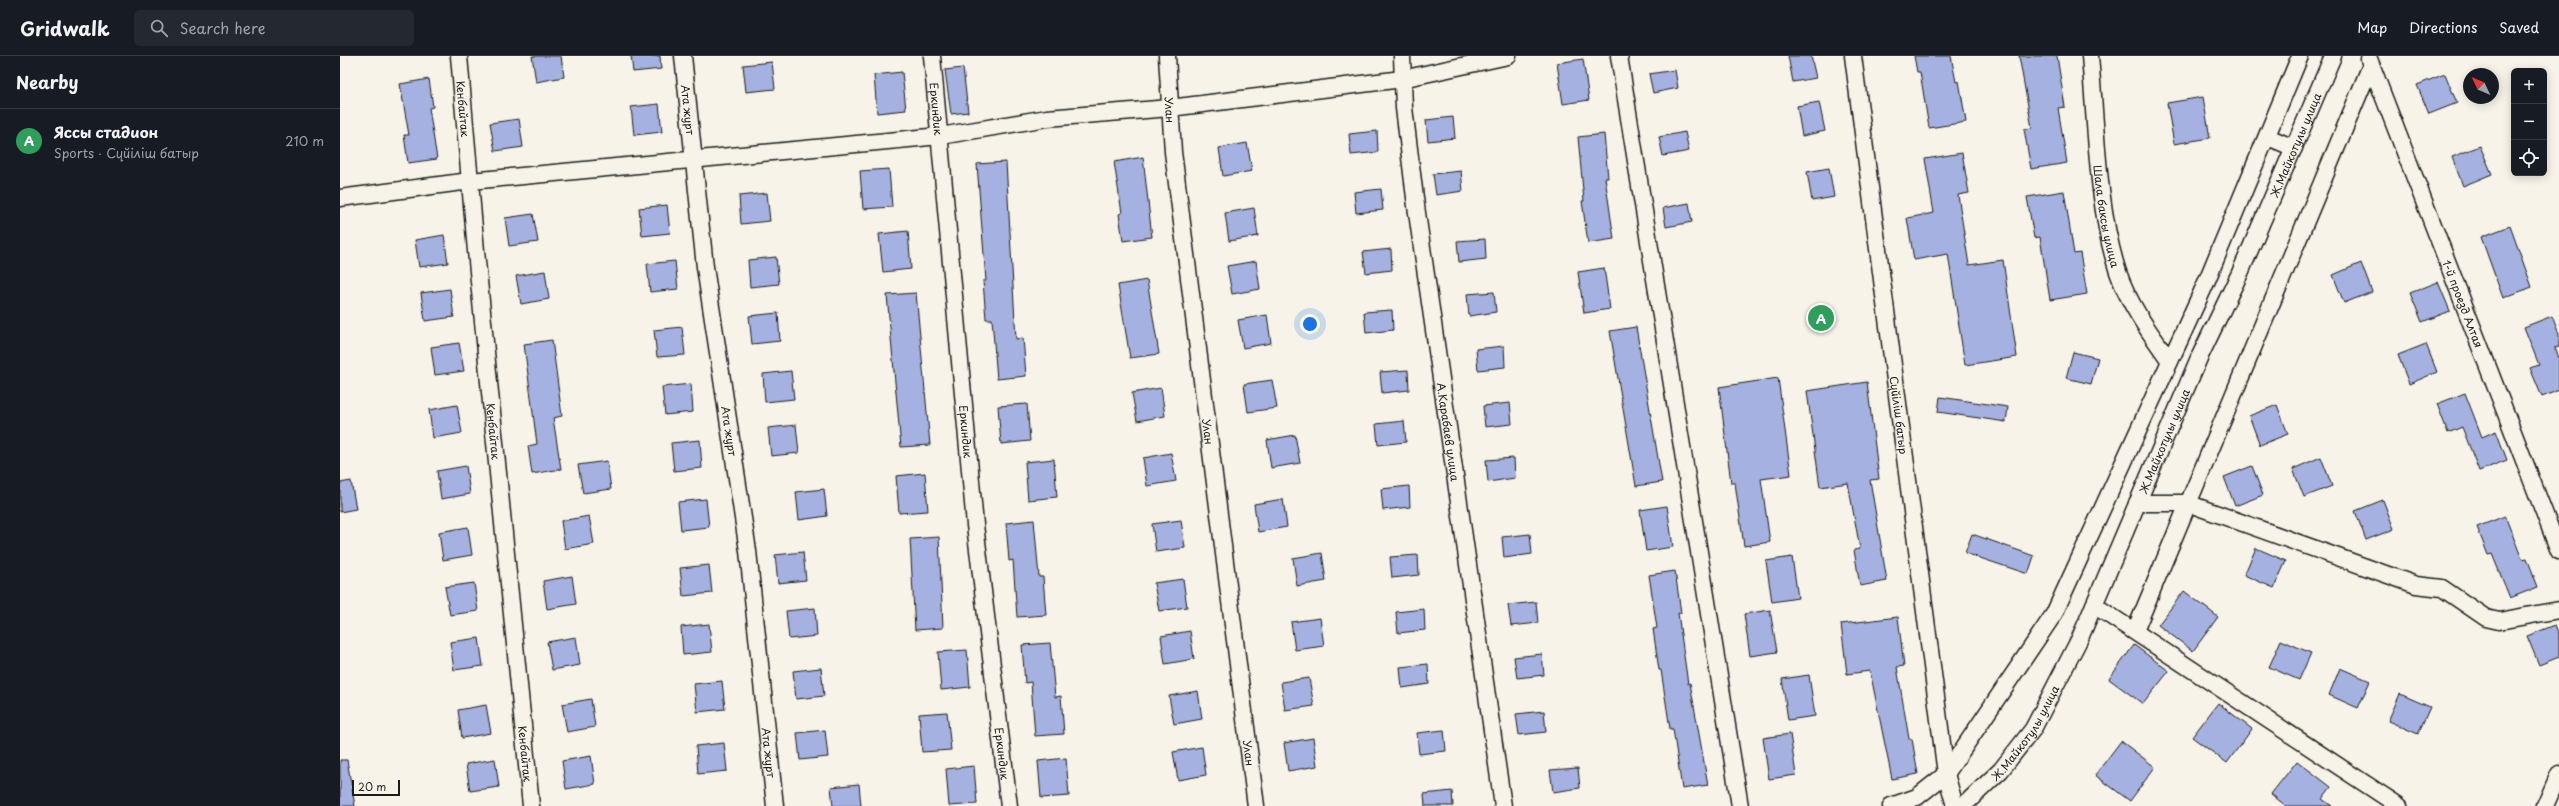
<!DOCTYPE html>
<html lang="en">
<head>
<meta charset="utf-8">
<style>
	:root { --surface:#171b24; --page:#242831; --text:#f1f3f6; --muted:#9ea1a6; --line:#363941; --accent:#db2777 }
	body { margin:0; font-family:"Playpen Sans",sans-serif; background:var(--page); color:var(--text) }
	.controls { position:absolute; right:12px; top:12px; display:grid; overflow:hidden; border-radius:6px; box-shadow:0 2px 10px #0003 }
	.controls button { width:36px; height:36px; display:grid; place-items:center; padding:0; border:0; border-bottom:1px solid var(--line); background:var(--surface); color:var(--text); font:20px sans-serif }
	.compass { position:absolute; left:2123px; top:12px; width:36px; height:36px; border-radius:50%; background:var(--surface); box-shadow:0 2px 10px #0003; rotate:314deg }
	.scale { position:absolute; left:12px; bottom:10px; width:48px; box-sizing:border-box; padding-left:4px; border:2px solid #1c1c1c; border-top:0; font-size:11px; line-height:14px; white-space:nowrap; color:#1c1c1c; -webkit-text-stroke:3px #f7f3e8; paint-order:stroke }
	.you { position:absolute; left:970px; top:268px; width:14px; height:14px; margin:-10px; border:3px solid #fff; border-radius:50%; background:#1a73e8; box-shadow:0 0 0 6px #1a73e833 }
	.badge { display:grid; place-items:center; width:26px; height:26px; border-radius:50%; background:var(--accent); color:#fff; font-size:13px; font-weight:700 }
	.pin { position:absolute; translate:-50% -50%; border:2px solid #fff; box-shadow:0 1px 4px #0006 }
	.list { margin:0; padding:0; list-style:none }
	h2 { display:flex; justify-content:space-between; align-items:center; height:52px; margin:0; padding:0 16px; font-size:17px }
	h2 small { font-size:13px; font-weight:400; color:var(--muted) }
	.list li { display:grid; grid-template-columns:26px 1fr auto; gap:12px; align-items:center; box-sizing:border-box; height:64px; padding:0 16px; border-top:1px solid var(--line) }
	.list b { display:block; font-size:15px; white-space:nowrap }
	.list p { margin:0; font-size:13px; white-space:nowrap; color:var(--muted) }
	.list em { font-size:13px; font-style:normal; color:var(--muted) }
	.icon { flex:none; width:22px; height:22px; fill:none; stroke:currentColor; stroke-width:2; stroke-linecap:round; stroke-linejoin:round }
	.map { position:relative; flex:none; width:2219px; height:750px; overflow:hidden }
	header { display:flex; align-items:center; gap:24px; box-sizing:border-box; height:56px; padding:0 20px; background:var(--surface); border-bottom:1px solid var(--line) }
	header strong { font-size:19px }
	nav { display:flex; gap:22px; margin-inline-start:auto; font-size:14px }
	.search { width:280px; height:36px; background:var(--page); display:flex; align-items:center; gap:10px; box-sizing:border-box; padding:0 14px; border-radius:6px; color:var(--muted); font-size:15px }
	main { display:flex }
	aside { flex:1; background:var(--surface) }
	.map>svg:first-child { display:block }
	.building { fill:#a5b1e0; stroke:#1c1c1c }
	.lines { fill:none; stroke-linecap:round; stroke-linejoin:round }
	.minor-casing { stroke:#1c1c1c; stroke-width:19 }
	.minor { stroke:#f7f3e8; stroke-width:16 }
	.labels { text-anchor:middle; dominant-baseline:central; stroke-width:4; stroke-linejoin:round; paint-order:stroke }
	.street-label { font-size:11px; fill:#1c1c1c; stroke:#f7f3e8 }
</style>
</head>
<body>
<header>
<strong>Gridwalk</strong>
<div class="search"><svg class="icon" aria-label="search" viewBox="0 0 24 24"><circle cx="10" cy="10" r="6"/><path d="M15 15l6 6"/></svg>Search here</div>
<nav><a>Map</a><a>Directions</a><a>Saved</a></nav>
</header>
<main>
<aside>
<h2>Nearby<small></small></h2>
<ul class="list">
<li><span class="badge" style="background:#2e9e5b">A</span><div><b>Яссы стадион</b><p>Sports · Сүйіліш батыр</p></div><em>210 m</em></li>
</ul>
</aside>
<div class="map">
<svg width="2219" height="750" viewBox="0 0 2219 750">
	<rect width="100%" height="100%" fill="#f7f3e8"/>
	<filter id="ink" filterUnits="userSpaceOnUse"><feTurbulence type="fractalNoise" baseFrequency=".025" numOctaves="2"/><feDisplacementMap in="SourceGraphic" scale="8" xChannelSelector="R" yChannelSelector="G"/><feConvolveMatrix kernelMatrix="1 2 1 2 8 2 1 2 1" color-interpolation-filters="sRGB"/></filter>
	<g filter="url(#ink)">
		<path class="building" d="M192 0H221L224 21 196 26Z
			M291 0H320L321 13 293 16Z
			M1448 0H1471L1476 22 1453 26Z
			M1574 0H1611L1616 26 1619 25 1626 66 1589 72 1580 16H1577Z
			M1679 0H1717L1725 51 1718 52 1727 107 1691 113 1684 73 1692 72Z
			M1243 3 1249 44 1223 48 1217 7Z
			M432 6 435 33 406 36 403 9Z
			M623 12 628 56 611 58 605 14Z
			M1335 14 1338 32 1313 37 1309 18Z
			M562 16 566 54 537 57 534 19Z
			M2105 18 2117 47 2089 58 2077 29Z
			M89 23 93 51 89 52 97 103 68 107 64 79H69L60 28Z
			M1863 41 1870 82 1834 88 1827 47Z
			M1479 46 1485 75 1462 80 1457 50Z
			M319 48 322 76 294 79 291 51Z
			M1113 61 1115 82 1088 85 1086 64Z
			M179 63 183 91 155 95 150 67Z
			M1037 75 1038 96 1011 99 1009 78Z
			M1345 76 1349 95 1323 100 1319 81Z
			M1264 78 1268 122H1265L1274 183 1248 187 1242 145H1244L1238 81Z
			M907 87 912 115 883 120 879 92Z
			M2140 90 2152 118 2123 130 2112 101Z
			M1622 97 1629 137 1618 139 1629 209 1663 204 1677 301 1625 309 1608 198 1574 204 1567 162 1594 157 1585 103Z
			M803 101 812 181 783 185 779 158 782 157 774 106Z
			M666 106 676 283 683 282 686 320 657 323 652 263H646L643 225H646L637 108Z
			M1489 112 1494 141 1472 145 1467 116Z
			M549 113 552 151 523 153 520 115Z
			M1121 115 1123 135 1096 139 1093 118Z
			M1041 133 1043 154 1016 157 1014 136Z
			M1724 135 1734 198 1740 197 1747 238 1710 244 1700 181 1694 182 1687 141Z
			M427 137 430 165 401 168 399 140Z
			M1349 147 1352 166 1326 171 1323 152Z
			M327 149 330 177 302 180 299 152Z
			M914 152 918 180 889 185 885 157Z
			M193 158 198 186 169 190 165 162Z
			M2170 170 2192 231 2163 242 2141 181Z
			M568 175 571 213 543 216 539 178Z
			M104 179 108 207 79 211 75 184Z
			M1145 183 1146 203 1119 206 1117 185Z
			M1051 193 1052 214 1026 217 1023 196Z
			M436 201 439 228 410 231 408 204Z
			M335 205 338 233 310 236 307 208Z
			M916 205 920 233 892 238 887 210Z
			M2021 207 2032 236 2004 247 1993 219Z
			M1264 212 1270 253 1244 257 1238 216Z
			M205 215 209 243 181 248 176 220Z
			M807 224 819 298 790 302 778 229Z
			M2098 226 2110 255 2082 266 2070 237Z
			M110 233 114 261 85 265 81 237Z
			M1154 236 1156 256 1129 260 1127 238Z
			M576 237 590 389 561 391 547 239Z
			M1052 254 1053 274 1026 277 1024 256Z
			M438 257 440 285 412 288 409 260Z
			M927 259 931 287 903 292 898 264Z
			M2212 260 2219 278V291L2215 292 2219 302V334L2202 341 2190 312 2199 309 2184 271Z
			M342 271 345 299 317 301 314 274Z
			M1296 271 1322 426 1296 430 1270 275Z
			M212 284 222 360 213 362 221 413 192 418 188 390 197 388 184 288Z
			M119 287 124 315 95 319 91 291Z
			M2086 288 2097 316 2069 328 2058 299Z
			M1164 290 1165 311 1138 314 1136 293Z
			M1733 296 1758 302 1751 328 1726 322Z
			M1068 314 1069 334 1042 337 1040 316Z
			M451 315 454 343 425 346 423 318Z
			M1438 322 1451 419 1421 423 1430 486 1404 490 1395 427H1391L1379 331Z
			M932 324 937 352 908 356 904 328Z
			M1527 326 1539 423 1530 424 1547 525 1520 530 1514 494 1520 493 1508 427 1480 431 1467 335Z
			M351 328 353 356 325 359 322 331Z
			M821 332 825 360 797 365 792 337Z
			M2125 337 2142 381 2156 375 2167 404 2139 415 2122 371 2108 377 2097 348Z
			M1600 341 1668 351 1666 366 1598 356Z
			M1170 347 1172 368 1145 371 1143 350Z
			M687 348 690 385 661 388 658 350Z
			M117 349 122 377 93 382 89 354Z
			M1937 349 1948 378 1920 389 1909 360Z
			M1064 365 1066 386 1038 389 1036 368Z
			M456 369 459 397 431 400 428 372Z
			M955 379 960 407 931 412 927 384Z
			M360 384 362 412 334 415 331 387Z
			M831 397 836 425 807 430 803 402Z
			M1981 401 1992 430 1964 441 1953 413Z
			M1174 402 1175 422 1148 426 1146 404Z
			M714 403 717 441 688 444 685 406Z
			M267 405 271 433 243 437 238 409Z
			M126 410 130 438 101 443 97 415Z
			M1912 410 1923 439 1895 450 1884 421Z
			M585 417 588 455 559 457 556 420Z
			M11 425 16 453 0 456V427Z
			M1069 430 1070 451 1043 454 1041 433Z
			M484 433 487 460 459 464 456 436Z
			M366 443 369 471 341 474 338 446Z
			M943 443 947 471 918 476 914 448Z
			M2043 444 2054 473 2026 484 2015 455Z
			M1327 450 1333 491 1306 495 1300 454Z
			M249 460 254 488 225 493 221 465Z
			M2165 460 2182 503 2187 502 2198 531 2170 542 2152 498 2148 499 2137 471Z
			M694 464 699 521H703L706 559 677 561 673 504 669 505 666 467Z
			M841 464 845 492 816 496 812 468Z
			M128 471 132 499 103 504 99 476Z
			M1190 478 1192 498 1164 502 1162 481Z
			M1632 478 1694 500 1688 518 1625 497Z
			M599 481 603 572 575 574 570 483Z
			M1916 492 1946 505 1934 532 1904 519Z
			M463 496 466 524 438 527 435 499Z
			M982 497 986 525 957 530 953 502Z
			M1078 499 1079 519 1052 522 1050 501Z
			M1452 501 1458 542 1432 546 1426 505Z
			M369 509 372 537 343 540 340 512Z
			M1335 515 1341 557H1338L1348 628 1350 627 1368 729 1342 733 1333 673H1330L1321 614H1319L1313 573 1317 572 1309 519Z
			M232 520 236 548 207 553 203 525Z
			M843 523 847 551 819 555 814 527Z
			M134 527 138 555 110 559 105 531Z
			M1844 535 1878 561 1853 595 1818 569Z
			M1196 546 1198 567 1171 570 1168 549Z
			M475 552 477 580 449 583 446 555Z
			M1084 553 1085 574 1058 577 1056 556Z
			M1430 554 1437 596 1410 600 1404 558Z
			M1558 561 1564 610 1557 611 1569 683H1572L1578 718 1552 723 1530 615 1507 618 1501 568Z
			M980 562 984 590 955 594 951 566Z
			M369 568 372 596 343 599 341 571Z
			M2215 569 2219 578V601L2199 609 2187 580Z
			M850 575 854 603 825 608 821 580Z
			M236 581 240 609 212 614 207 586Z
			M139 582 143 610 114 614 110 586Z
			M1941 584 1971 597 1959 624 1929 611Z
			M710 587 715 641 721 640 724 678 695 680 691 626 685 627 682 589Z
			M1794 589 1829 615 1803 648 1769 623Z
			M627 594 630 631 601 634 598 596Z
			M1202 598 1204 619 1177 622 1174 601Z
			M1088 608 1089 628 1062 632 1060 611Z
			M481 612 484 640 456 643 453 615Z
			M2000 612 2030 625 2018 652 1989 639Z
			M1469 619 1475 660 1448 664 1442 623Z
			M969 622 974 650 945 654 941 626Z
			M382 625 385 653 357 656 354 628Z
			M858 635 862 663 834 668 829 640Z
			M2060 638 2090 651 2078 678 2048 665Z
			M251 643 255 671 227 676 222 648Z
			M1878 647 1912 673 1887 707 1852 681Z
			M146 649 151 677 122 682 118 654Z
			M1204 655 1206 676 1179 679 1176 658Z
			M607 656 611 694 582 696 579 658Z
			M485 674 488 701 460 704 457 677Z
			M1104 674 1106 695 1079 698 1077 677Z
			M1450 678 1456 719 1429 723 1423 682Z
			M973 682 977 710 948 715 944 687Z
			M1781 685 1815 711 1790 745 1755 719Z
			M384 687 387 715 358 718 356 690Z
			M862 691 866 719 838 724 833 696Z
			M251 700 255 728 226 733 222 705Z
			M726 702 729 740 701 742 698 705Z
			M155 703 159 731 130 735 126 708Z
			M0 704H7L15 750H0Z
			M1957 705 1991 731 1982 743 1992 750H1946L1931 738Z
			M634 710 637 748 609 750 606 713Z
			M1238 712 1240 732 1213 736 1210 714Z
			M519 728 521 750H493L491 731Z
			M1112 735 1113 750H1085L1084 738Z"/>
		<g class="lines">
			<defs>
				<g id="minor">
					<path id="s1" d="M119 0 136 195 191 750"/>
					<path id="s2" d="M343 0 365 211 408 495 435 750"/>
					<path id="s3" d="M592 0 635 469 669 750"/>
					<path id="s4" d="M827 0 833 96 916 750"/>
					<path id="s5" d="M1062 0 1064 52 1076 150 1163 750"/>
					<path d="M1279 0 1400 750"/>
					<path id="s6" d="M1513 0 1606 718 1615 750"/>
					<path id="s7" d="M1750 0C1756 67 1757 153 1778 216 1789 249 1810 277 1830 305"/>
					<path id="s8" d="M2029 3 2219 495"/>
					<path d="M1928 81 1954 92"/>
					<path d="M0 142 130 125 600 80 707 62 830 52 1062 23 1168 0"/>
					<path d="M1797 447H1847L2076 529 2102 532 2146 562 2159 565 2219 554"/>
					<path d="M1754 549 2059 750"/>
					<path d="M1795 575 2031 9"/>
					<path d="M1551 750 1577 741 1606 718 1714 558 1865 229 1960 0"/>
					<path id="s9" d="M1623 750 1661 714 1693 673 1740 582 1859 302 1900 217 1993 0"/>
					<path d="M2205 750 2219 718"/>
				</g>
			</defs>
			<use href="#minor" class="minor-casing"/>
			<use href="#minor" class="minor"/>
		</g>
	</g>
	<g class="labels">
		<g class="street-label">
			<text stroke="none"><textPath href="#s1" startOffset="53">Кенбайтак</textPath></text>
			<text stroke="none"><textPath href="#s3" startOffset="53">Еркиндик</textPath></text>
			<text stroke="none"><textPath href="#s2" startOffset="54">Ата журт</textPath></text>
			<text stroke="none"><textPath href="#s4" startOffset="54">Улан</textPath></text>
			<text stroke="none"><textPath href="#s9" startOffset="745">Ж.Майкотулы улица</textPath></text>
			<text stroke="none"><textPath href="#s7" startOffset="161">Шала баксы улица</textPath></text>
			<text stroke="none"><textPath href="#s8" startOffset="262">1-й проезд Алтая</textPath></text>
			<text stroke="none"><textPath href="#s6" startOffset="362">Сүйіліш батыр</textPath></text>
			<text stroke="none"><textPath href="#s1" startOffset="377">Кенбайтак</textPath></text>
			<text stroke="none"><textPath href="#s2" startOffset="378">Ата журт</textPath></text>
			<text stroke="none"><textPath href="#s3" startOffset="377">Еркиндик</textPath></text>
			<text stroke="none"><textPath href="#s4" startOffset="378">Улан</textPath></text>
			<text stroke="none"><textPath href="#s5" startOffset="379">А.Карабаев улица</textPath></text>
			<text stroke="none"><textPath href="#s9" startOffset="421">Ж.Майкотулы улица</textPath></text>
			<text stroke="none"><textPath href="#s9" startOffset="97">Ж.Майкотулы улица</textPath></text>
			<text stroke="none"><textPath href="#s2" startOffset="702">Ата журт</textPath></text>
			<text stroke="none"><textPath href="#s1" startOffset="701">Кенбайтак</textPath></text>
			<text stroke="none"><textPath href="#s3" startOffset="701">Еркиндик</textPath></text>
			<text stroke="none"><textPath href="#s4" startOffset="702">Улан</textPath></text>
		</g>
	</g>
</svg>
<div class="controls">
<button>+</button>
<button>−</button>
<button><svg class="icon" aria-label="locate" viewBox="0 0 24 24"><circle cx="12" cy="12" r="6"/><path d="M12 2v4M12 18v4M2 12h4M18 12h4"/></svg></button>
</div>
<svg class="compass" viewBox="-18 -18 36 36"><path d="M0-13l5 13h-10z" fill="#e53935"/><path d="M0 13l5-13h-10z" fill="#9ea1a6"/></svg>
<div class="scale">20 m</div>
<div class="you"></div>
<div class="pin badge" style="left:1481px;top:262px;background:#2e9e5b">A</div>
</div>
</main>
</body>
</html>
